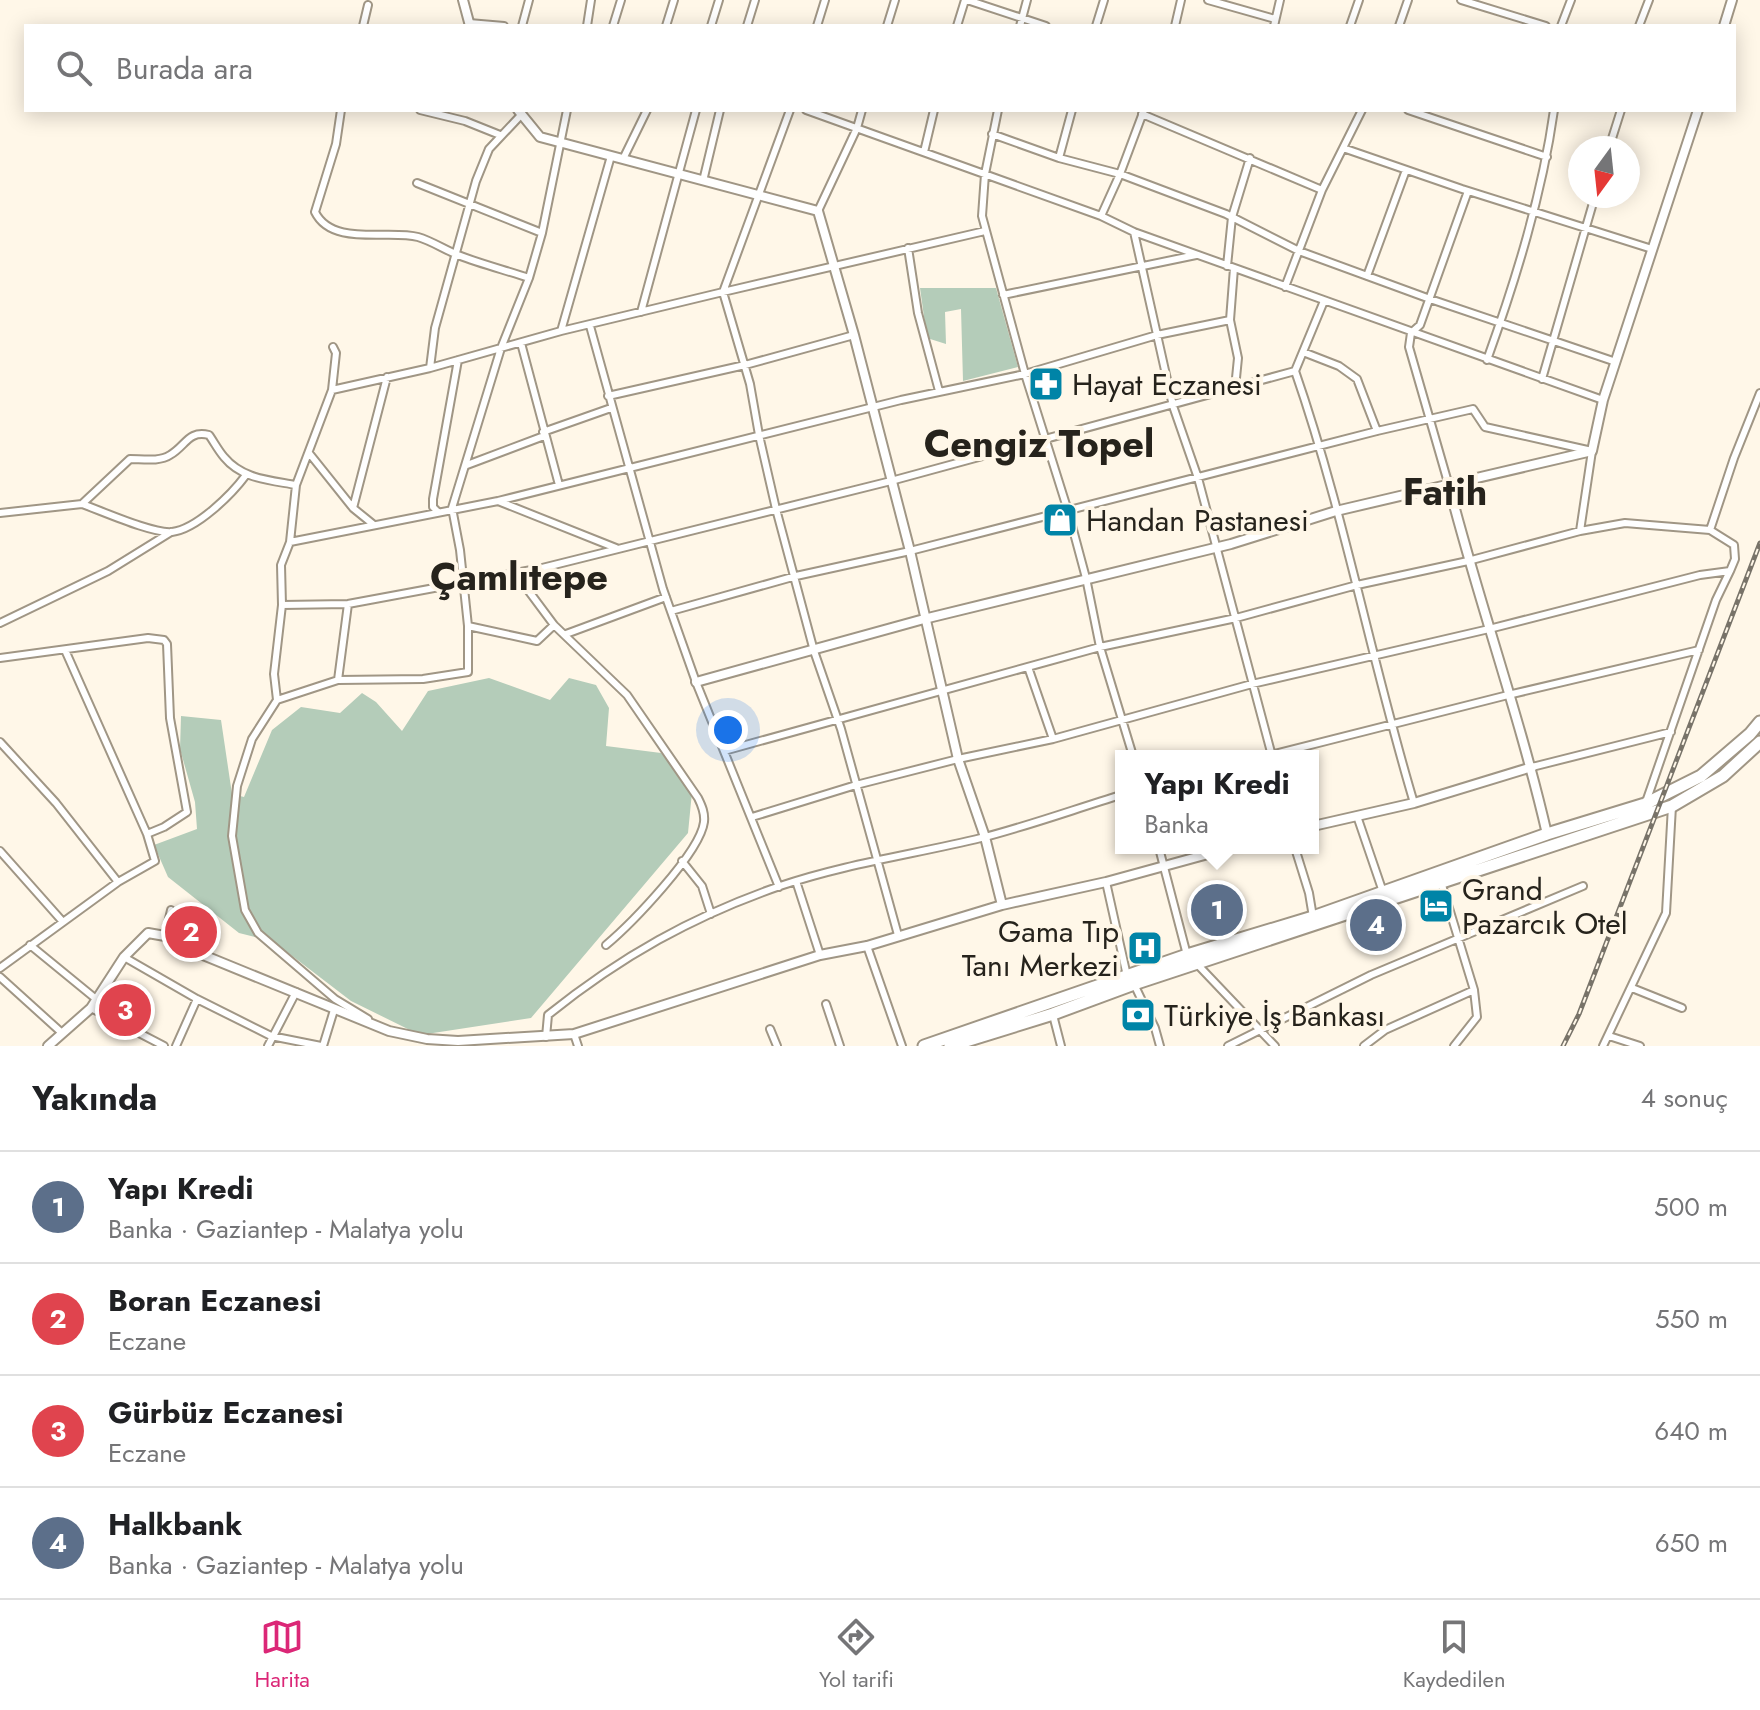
<!DOCTYPE html>
<html lang="tr">
<head>
<meta charset="utf-8">
<style>
	:root { --surface:#fff; --page:#f2f2f2; --text:#202124; --muted:#757577; --line:#e0e0e0; --accent:#db2777 }
	body { margin:0; font-family:Jost,sans-serif; background:var(--page); color:var(--text) }
	.compass { position:absolute; left:1568px; top:136px; width:72px; height:72px; border-radius:50%; background:var(--surface); box-shadow:0 4px 20px #0003; rotate:195deg }
	.you { position:absolute; left:728px; top:730px; width:28px; height:28px; margin:-20px; border:6px solid #fff; border-radius:50%; background:#1a73e8; box-shadow:0 0 0 12px #1a73e833 }
	.badge { display:grid; place-items:center; width:52px; height:52px; border-radius:50%; background:var(--accent); color:#fff; font-size:26px; font-weight:700 }
	.pin { position:absolute; translate:-50% -50%; border:4px solid #fff; box-shadow:0 2px 8px #0006 }
	.popup { position:absolute; left:1115px; top:750px; width:204px; height:104px; box-sizing:border-box; display:grid; place-content:center; border-radius:0px; background:var(--surface); filter:drop-shadow(0 2px 6px #0005); font-size:26px; white-space:nowrap; color:var(--muted) }
	.popup b { font-size:30px; color:var(--text) }
	.popup::after { content:''; position:absolute; left:50%; top:100%; margin-left:-16px; border:16px solid transparent; border-top-color:var(--surface) }
	.list { margin:0; padding:0; list-style:none }
	h2 { display:flex; justify-content:space-between; align-items:center; height:104px; margin:0; padding:0 32px; font-size:34px }
	h2 small { font-size:26px; font-weight:400; color:var(--muted) }
	.list li { display:grid; grid-template-columns:52px 1fr auto; gap:24px; align-items:center; box-sizing:border-box; height:112px; padding:0 32px; border-top:2px solid var(--line) }
	.list b { display:block; font-size:30px; white-space:nowrap }
	.list p { margin:0; font-size:26px; white-space:nowrap; color:var(--muted) }
	.list em { font-size:26px; font-style:normal; color:var(--muted) }
	.icon { flex:none; width:44px; height:44px; fill:none; stroke:currentColor; stroke-width:2; stroke-linecap:round; stroke-linejoin:round }
	.map { position:relative; flex:none; width:1760px; height:1046px; overflow:hidden }
	.search { position:absolute; background:var(--surface); box-shadow:0 4px 20px #0003; left:24px; right:24px; top:24px; height:88px; display:flex; align-items:center; gap:20px; box-sizing:border-box; padding:0 28px; border-radius:0px; color:var(--muted); font-size:30px }
	.sheet { height:552px; background:var(--surface) }
	nav { display:flex; justify-content:space-around; align-items:center; box-sizing:border-box; height:112px; border-top:2px solid var(--line); background:var(--surface); font-size:22px; color:var(--muted) }
	nav a { display:grid; justify-items:center; gap:4px }
	nav .on { color:var(--accent) }
	.map>svg:first-child { display:block }
	.green { fill:#b4ccb9 }
	.lines { fill:none; stroke-linecap:round; stroke-linejoin:round }
	.minor-casing { stroke:#a09685; stroke-width:10 }
	.tertiary-casing { stroke:#a09685; stroke-width:12 }
	.trunk-casing { stroke:#a09685; stroke-width:15 }
	.minor { stroke:#fff; stroke-width:6 }
	.tertiary { stroke:#fff; stroke-width:8 }
	.trunk { stroke:#fff; stroke-width:11 }
	.rail-casing { stroke:#787369; stroke-width:5 }
	.rail { stroke:#fff7e8; stroke-width:2; stroke-dasharray:6; stroke-linecap:butt }
	.labels { text-anchor:middle; dominant-baseline:central; stroke-width:8; stroke-linejoin:round; paint-order:stroke }
	.poi-label { font-size:30px; fill:#26231c; stroke:#fff7e8; text-anchor:start }
	.district-label { font-size:38px; font-weight:bold; fill:#26231c; stroke:#fff7e8 }
</style>
</head>
<body>
<div class="map">
<svg width="1760" height="1046" viewBox="0 0 1760 1046">
	<rect width="100%" height="100%" fill="#fff7e8"/>
	<path class="green" d="M920 288H996L1018 367 963 381 961 309 945 312 946 344 927 338Z
		M489 678 550 700 569 678 596 685 609 708 606 746 661 753 692 792 688 833 531 1018 420 1035 351 1001 274 942 239 933 168 877 154 845 197 829 195 802 180 749 181 716 221 720 232 794 244 797 272 730 301 707 340 713 362 693 376 702 402 731 428 691Z"/>
	<g class="lines">
		<defs>
			<path id="minor" d="M967 0 1046 26
				M1208 0 1275 19
				M1461 0 1546 26
				M469 23 504 26
				M363 26 368 5
				M522 26 529 0
				M587 26 591 0
				M613 26 621 0
				M666 26 674 0
				M711 26 719 0
				M747 26 755 0
				M817 26 825 0
				M887 26 895 0
				M957 26 965 0
				M1020 26 1027 0
				M1096 26 1104 0
				M1175 26 1181 0
				M1274 26 1280 0
				M1350 26 1359 0
				M1399 26 1408 0
				M1561 26 1571 0
				M1639 26 1649 0
				M341 110 336 144 315 212C332 247 389 229 418 237 432 241 445 250 458 255 481 264 505 270 529 278
				M420 110 465 121 500 135
				M790 110 723 292 750 384 759 435 776 509 814 651 841 729 898 935
				M806 110 1101 216 1134 232 1603 400
				M998 110 985 174 982 216 1025 374 1068 511 1086 578 1100 647 1133 756
				M1408 110 1547 157
				M1142 114 1322 190
				M992 134 1059 158 1120 174 1226 214 1299 251 1430 299 1616 362
				M1343 148 1462 189 1652 249
				M1609 148 1621 110
				M924 152 934 110
				M1059 158 1072 110
				M623 159 647 110
				M703 181 720 110
				M417 183 542 233
				M818 211 857 128 862 110
				M1101 216 1120 174 1144 110
				M1134 232 1173 406 1198 478 1272 756
				M908 248 918 313 939 391
				M1227 266 1232 217 1250 158
				M1234 268 1230 320 1238 358 1235 388
				M1367 276 1406 170
				M1285 287 1322 190 1362 110
				M1003 295 1196 255
				M1324 301 1295 371C1344 512 1371 660 1414 803
				M641 312 696 110
				M590 326 663 589 696 682 779 887
				M561 331 611 156
				M521 343 559 485
				M333 347 336 353 332 390 296 485 290 542 281 565 282 605 274 674 277 700 252 739 237 786 232 836 245 910 258 933 335 999 368 1019
				M1303 352 1339 366 1357 379 1377 431
				M1487 360C1516 279 1542 195 1554 110
				M430 368 435 328 476 181 489 149 522 114
				M1542 379 1595 196
				M332 390 430 368 561 331 723 292 985 231
				M608 396 745 365 854 335
				M543 432 611 408
				M309 453 353 508 374 525
				M467 465 544 436
				M1449 486 1409 347 1411 333 1420 325 1468 191
				M498 501 616 548
				M82 504C102 511 153 534 172 532 197 529 232 494 246 475
				M353 508 387 377
				M438 512 433 507V499L458 360
				M0 513 82 504 130 459C142 459 160 462 170 455 186 446 188 430 209 435 214 442 218 450 224 457 242 479 269 480 296 485
				M1710 530 1734 458 1760 393
				M290 542 498 501 901 400 1025 374 1157 335 1230 320
				M516 574 554 625 627 695 698 798C702 806 705 813 704 822 700 853 631 924 606 945
				M282 605 348 604 542 568 891 481 1295 371
				M671 611 796 576 910 551 1377 431 1473 409 1485 427 1592 451 1580 531
				M0 623 108 571 171 532
				M468 626 537 641 554 625
				M566 634 666 597
				M0 658 148 638 164 640 167 644 170 718 187 812 164 827 147 834 65 650
				M1028 667 1053 739
				M338 680 348 604
				M277 700 338 680 423 679 468 672V626L460 550 452 508 501 348 529 278 542 233 567 110
				M0 742 56 803 118 882
				M724 751 1100 647 1236 618 1357 585 1468 561 1580 531 1625 523 1710 530 1734 545 1735 559 1730 571
				M1271 755 1508 695 1699 650
				M1532 767 1671 732
				M1357 816 1383 892
				M752 817 856 785 958 759 1053 739 1252 684 1489 629 1700 575 1730 571 1716 600 1646 802
				M1159 848 1187 955
				M1295 848 1309 893 1313 917
				M0 851 63 922
				M682 861 702 886 711 914
				M796 881 820 955
				M1106 882 1127 976
				M1441 882 1474 990 1477 1017 1454 1046
				M165 936 171 910
				M30 945 96 999
				M867 946 902 1046
				M124 957 197 999 271 1036 321 1046
				M1198 965 1275 1046
				M0 968 118 882 155 861 147 834
				M0 977 62 1033
				M1134 984 1155 1028 1160 1046
				M1632 988 1682 1008
				M826 1004 840 1046
				M91 1008 164 1046
				M1053 1015 1061 1046
				M770 1029 777 1046
				M574 1034 578 1046
				M1609 1036 1640 1046
				M546 1037 548 1015C620 957 693 916 780 886 845 864 915 854 981 838 1028 826 1075 809 1121 795
				M176 1046 197 999
				M268 1046 296 992
				M323 1046 334 1010
				M1228 1046 1371 975 1583 886
				M1364 1046 1385 1030 1474 990
				M1603 1046 1666 913 1672 806"/>
			<path id="tertiary" d="M463 0 470 26
				M1724 26 1732 0
				M518 110 540 137 818 211 854 335 910 551 958 759 985 837 1002 905
				M1449 486C1479 603 1520 717 1547 834
				M696 682 924 619 1231 544 1336 511 1592 451 1603 400 1698 110
				M1313 826 1414 803 1532 767
				M48 1046 91 1008 124 957 148 933 165 936 181 946 389 1031 427 1039 458 1041 574 1034 820 955 867 946 1002 905 1106 882 1230 848"/>
			<path id="trunk" d="M924 1046 1187 955 1313 917 1547 834 1645 804 1701 776 1750 734 1760 722
				M950 1046 1053 1014 1134 984 1672 806 1723 776 1760 742"/>
		</defs>
		<use href="#minor" class="minor-casing"/>
		<use href="#tertiary" class="tertiary-casing"/>
		<use href="#trunk" class="trunk-casing"/>
		<use href="#minor" class="minor"/>
		<use href="#tertiary" class="tertiary"/>
		<use href="#trunk" class="trunk"/>
		<defs>
			<path id="rail" d="M1563 1046 1579 1014 1760 543"/>
		</defs>
		<use href="#rail" class="rail-casing"/>
		<use href="#rail" class="rail"/>
	</g>
	<defs>
		<symbol id="pharmacy-square" viewBox="-11 -11 22 22"><rect x="-9" y="-9" width="18" height="18" rx="4" fill="#0084a7" stroke="#fff7e8"/><path d="M-2-6h4v4h4v4h-4v4h-4v-4h-4v-4h4Z" fill="#fff"/></symbol>
		<symbol id="shop-square" viewBox="-11 -11 22 22"><rect x="-9" y="-9" width="18" height="18" rx="4" fill="#0084a7" stroke="#fff7e8"/><path d="M-5-2.5h2.3a2.7 3.5 0 0 1 5.4 0H5L5.5 6h-11ZM-1.5-2.5h3a1.5 2.3 0 0 0-3 0Z" fill="#fff"/></symbol>
		<symbol id="hotel-square" viewBox="-11 -11 22 22"><rect x="-9" y="-9" width="18" height="18" rx="4" fill="#0084a7" stroke="#fff7e8"/><path d="M-6-4.5h1.5V1H6V5H4.5V3h-9V5H-6ZM-4 0a1.8 1.8 0 1 1 3.6 0ZM.5 0V-2.5h3Q6-2.5 6 0Z" fill="#fff"/></symbol>
		<symbol id="hospital-square" viewBox="-11 -11 22 22"><rect x="-9" y="-9" width="18" height="18" rx="4" fill="#0084a7" stroke="#fff7e8"/><path d="M-5-5h3v3.5h4V-5h3V5h-3V1.5h-4V5h-3Z" fill="#fff"/></symbol>
		<symbol id="bank-square" viewBox="-11 -11 22 22"><rect x="-9" y="-9" width="18" height="18" rx="4" fill="#0084a7" stroke="#fff7e8"/><path d="M-6-4H6V4H-6ZM0-2.3a2.3 2.3 0 1 0 0 4.6a2.3 2.3 0 1 0 0-4.6Z" fill="#fff"/></symbol>
	</defs>
	<g fill-rule="evenodd">
		<use href="#pharmacy-square" x="1026" y="364" width="40" height="40"/>
		<use href="#shop-square" x="1040" y="500" width="40" height="40"/>
		<use href="#hotel-square" x="1416" y="886" width="40" height="40"/>
		<use href="#hospital-square" x="1125" y="928" width="40" height="40"/>
		<use href="#bank-square" x="1118" y="995" width="40" height="40"/>
	</g>
	<g class="labels">
		<g class="poi-label">
			<text x="1072" y="384">Hayat Eczanesi</text>
			<text x="1086" y="520">Handan Pastanesi</text>
			<text x="1462" y="889">Grand<tspan x="1462" dy="34">Pazarcık Otel</tspan></text>
			<text x="1119" y="931" text-anchor="end">Gama Tıp<tspan x="1119" dy="34">Tanı Merkezi</tspan></text>
			<text x="1164" y="1015">Türkiye İş Bankası</text>
		</g>
		<g class="district-label">
			<text x="1039" y="443">Cengiz Topel</text>
			<text x="1445" y="491">Fatih</text>
			<text x="519" y="576">Çamlıtepe</text>
		</g>
	</g>
</svg>
<svg class="compass" viewBox="-18 -18 36 36"><path d="M0-13l5 13h-10z" fill="#e53935"/><path d="M0 13l5-13h-10z" fill="#757577"/></svg>
<div class="you"></div>
<div class="pin badge" style="left:1217px;top:910px;background:#5c6f8a">1</div>
<div class="popup"><b>Yapı Kredi</b>Banka</div>
<div class="pin badge" style="left:191px;top:932px;background:#e0444e">2</div>
<div class="pin badge" style="left:125px;top:1010px;background:#e0444e">3</div>
<div class="pin badge" style="left:1376px;top:925px;background:#5c6f8a">4</div>
<div class="search"><svg class="icon" aria-label="search" viewBox="0 0 24 24"><circle cx="10" cy="10" r="6"/><path d="M15 15l6 6"/></svg>Burada ara</div>
</div>
<section class="sheet">
<h2>Yakında<small>4 sonuç</small></h2>
<ul class="list">
<li><span class="badge" style="background:#5c6f8a">1</span><div><b>Yapı Kredi</b><p>Banka · Gaziantep - Malatya yolu</p></div><em>500 m</em></li>
<li><span class="badge" style="background:#e0444e">2</span><div><b>Boran Eczanesi</b><p>Eczane</p></div><em>550 m</em></li>
<li><span class="badge" style="background:#e0444e">3</span><div><b>Gürbüz Eczanesi</b><p>Eczane</p></div><em>640 m</em></li>
<li><span class="badge" style="background:#5c6f8a">4</span><div><b>Halkbank</b><p>Banka · Gaziantep - Malatya yolu</p></div><em>650 m</em></li>
</ul>
</section>
<nav>
<a class="on"><svg class="icon" aria-label="map" viewBox="0 0 24 24"><path d="M3 6l6-2 6 2 6-2v14l-6 2-6-2-6 2zM9 4v14M15 6v14"/></svg>Harita</a>
<a><svg class="icon" aria-label="directions" viewBox="0 0 24 24"><path d="M12 3l9 9-9 9-9-9zM9 14v-3h6M13 9l2 2-2 2"/></svg>Yol tarifi</a>
<a><svg class="icon" aria-label="saved" viewBox="0 0 24 24"><path d="M7 4h10v16l-5-4-5 4z"/></svg>Kaydedilen</a>
</nav>
</body>
</html>
